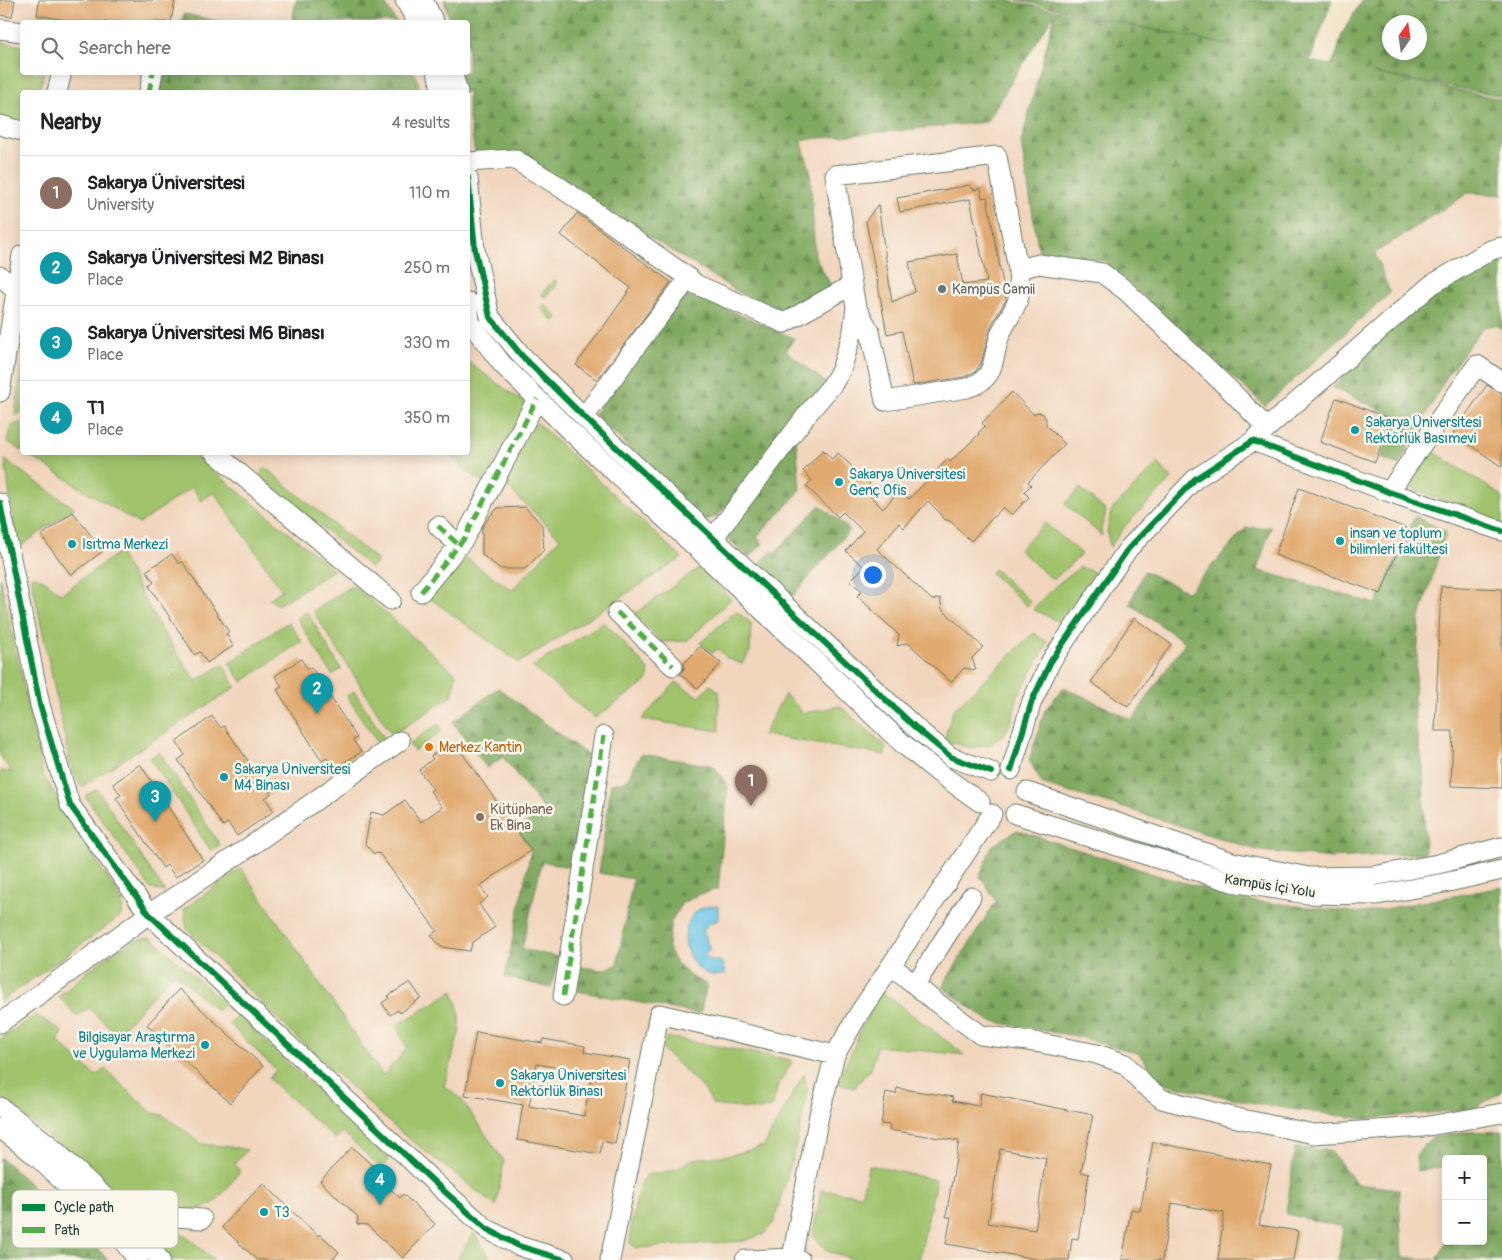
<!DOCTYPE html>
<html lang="en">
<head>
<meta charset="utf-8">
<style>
	:root { --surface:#fff; --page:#f2f2f2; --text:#202124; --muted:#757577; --line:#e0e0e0; --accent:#b45309 }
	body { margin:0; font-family:Pangolin,sans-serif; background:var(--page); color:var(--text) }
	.controls { position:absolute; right:15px; bottom:15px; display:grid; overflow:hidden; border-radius:5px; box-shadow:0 2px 12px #0003 }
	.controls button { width:45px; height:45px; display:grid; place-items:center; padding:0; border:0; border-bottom:1px solid var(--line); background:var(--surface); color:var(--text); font:25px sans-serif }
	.compass { position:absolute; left:1382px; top:15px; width:45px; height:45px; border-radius:50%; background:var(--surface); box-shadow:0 2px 12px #0003; rotate:13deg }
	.you { position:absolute; left:872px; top:574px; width:18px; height:18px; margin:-12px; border:4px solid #fff; border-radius:50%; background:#1a73e8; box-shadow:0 0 0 8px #1a73e833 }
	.badge { display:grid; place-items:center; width:32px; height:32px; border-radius:50%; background:var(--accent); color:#fff; font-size:16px; font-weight:700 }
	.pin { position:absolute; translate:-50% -41px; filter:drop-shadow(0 1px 2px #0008) }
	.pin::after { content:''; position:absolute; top:26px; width:18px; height:15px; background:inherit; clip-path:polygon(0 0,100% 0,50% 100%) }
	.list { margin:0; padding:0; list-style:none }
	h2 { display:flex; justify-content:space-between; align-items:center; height:65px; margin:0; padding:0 20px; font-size:21px }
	h2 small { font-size:16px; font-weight:400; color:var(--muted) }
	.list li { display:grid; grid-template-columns:32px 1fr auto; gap:15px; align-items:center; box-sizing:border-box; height:75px; padding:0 20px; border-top:1px solid var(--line) }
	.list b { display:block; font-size:19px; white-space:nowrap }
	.list p { margin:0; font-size:16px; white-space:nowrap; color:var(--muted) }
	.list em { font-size:16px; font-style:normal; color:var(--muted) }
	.icon { flex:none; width:28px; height:28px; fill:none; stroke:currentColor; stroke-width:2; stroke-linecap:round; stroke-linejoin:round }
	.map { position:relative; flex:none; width:1502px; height:1260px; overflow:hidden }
	.search { position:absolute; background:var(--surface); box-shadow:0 2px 12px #0003; left:20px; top:20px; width:450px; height:55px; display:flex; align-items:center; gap:12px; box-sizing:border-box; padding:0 18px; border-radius:5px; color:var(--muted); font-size:19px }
	.panel { position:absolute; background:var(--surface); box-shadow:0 2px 12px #0003; left:20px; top:90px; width:450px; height:365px; border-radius:5px }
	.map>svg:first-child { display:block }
	.built { fill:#f1d5bd; fill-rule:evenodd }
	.green { fill:#a0c36c; stroke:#608050 }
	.forest { fill:url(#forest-firs); stroke:#50734a; fill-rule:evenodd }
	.water { fill:#6bc4e8; stroke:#45808e }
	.building { fill:#e1aa71; fill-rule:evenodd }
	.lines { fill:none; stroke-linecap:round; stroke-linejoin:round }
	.minor-casing { stroke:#687767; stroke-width:21 }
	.minor { stroke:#fff; stroke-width:19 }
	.quiet { stroke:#52ad45; stroke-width:5; stroke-dasharray:10 5; stroke-linecap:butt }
	.cycleway-casing { stroke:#fbf7ec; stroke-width:9 }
	.cycleway { stroke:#00873e; stroke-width:6 }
	.worship-dot { fill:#6b7280; stroke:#fbf7ec; stroke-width:2 }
	.culture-dot { fill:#0f9aa8; stroke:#fbf7ec; stroke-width:2 }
	.food-dot { fill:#e8710a; stroke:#fbf7ec; stroke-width:2 }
	.education-dot { fill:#8d6e63; stroke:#fbf7ec; stroke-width:2 }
	.labels { text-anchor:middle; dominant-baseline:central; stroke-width:5; stroke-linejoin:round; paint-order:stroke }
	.worship-label { font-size:14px; fill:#5b616d; stroke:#fbf7ec; text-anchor:start }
	.culture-label { font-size:14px; fill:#0d838f; stroke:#fbf7ec; text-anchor:start }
	.food-label { font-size:14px; fill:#c56008; stroke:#fbf7ec; text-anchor:start }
	.education-label { font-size:14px; fill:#785e54; stroke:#fbf7ec; text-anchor:start }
	.street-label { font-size:14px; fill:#1f3d34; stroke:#fbf7ec }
	.key { fill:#fbf7ec; stroke:#b9bfb5; stroke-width:1 }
	.key-label { font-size:14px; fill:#1f3d34 }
</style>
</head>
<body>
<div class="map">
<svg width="1502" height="1260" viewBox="0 0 1502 1260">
	<defs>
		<pattern id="forest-firs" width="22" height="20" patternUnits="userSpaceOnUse" patternTransform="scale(1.25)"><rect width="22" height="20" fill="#80a960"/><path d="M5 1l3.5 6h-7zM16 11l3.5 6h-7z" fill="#688b50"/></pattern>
	</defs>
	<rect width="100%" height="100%" fill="#fbf7ec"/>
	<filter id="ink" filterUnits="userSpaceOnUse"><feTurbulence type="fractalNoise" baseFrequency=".02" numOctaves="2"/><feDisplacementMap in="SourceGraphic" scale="10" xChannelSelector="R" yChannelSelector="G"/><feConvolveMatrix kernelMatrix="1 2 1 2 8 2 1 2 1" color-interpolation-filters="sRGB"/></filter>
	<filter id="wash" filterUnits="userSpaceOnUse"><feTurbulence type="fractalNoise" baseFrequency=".0096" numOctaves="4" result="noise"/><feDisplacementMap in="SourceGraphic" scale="20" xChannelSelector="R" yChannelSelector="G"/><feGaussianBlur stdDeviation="1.12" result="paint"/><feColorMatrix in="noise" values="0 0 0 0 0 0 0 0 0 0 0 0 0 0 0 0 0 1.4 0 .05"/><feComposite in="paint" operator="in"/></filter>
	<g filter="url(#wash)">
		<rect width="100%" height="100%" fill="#f1e3c6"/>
		<path class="built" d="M0 0H567L1021 82 1108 29 1502 101V1260H0ZM22 22H468V72H22ZM22 92H468V452H22ZM1446 1159H1483V1241H1446Z"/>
		<path class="green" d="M0 42 22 46V72L44 73 39 92H22V128L0 124Z
			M554 280 558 283 545 297 541 294Z
			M545 304 558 318 554 322 541 309Z
			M468 362 526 404 483 483 446 453 468 452Z
			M22 367V412L15 415Z
			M22 422V451L7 441 11 426Z
			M536 422 682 558 519 663 428 597 463 556 512 590 560 538 503 483 504 476Z
			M1425 446 1502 496V526L1403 484Z
			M25 453H192L334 570 278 605 269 599 282 590 214 492 201 501 192 487 139 524Z
			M5 460 74 508 17 549Z
			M1158 463 1172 479 1125 526 1110 547 1107 531 1112 510Z
			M266 468 378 561 371 568 259 475Z
			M1080 488 1106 511 1101 530 1102 536 1065 504Z
			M1045 523 1082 554 1053 580 1019 550Z
			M119 552 158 624 196 681 223 664 236 687 81 787 71 768 31 576C43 576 52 587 61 594Z
			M1080 567 1094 572 1063 624 1033 609 1055 586Z
			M699 568 731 599 687 641 662 642 634 614Z
			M994 569 1031 602 1027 606 991 573Z
			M0 578 43 775 123 903 121 916 0 1002V771L12 772 0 756Z
			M353 585 456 674 452 696 392 735 313 611Z
			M736 611 751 623 750 652 742 664 727 658 718 649 712 653 700 643Z
			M307 612 341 669 332 675 297 618Z
			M288 622 302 641 242 682 229 663Z
			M604 622 649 670 647 681 595 718 532 667Z
			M1034 633 1048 643 1017 698 1012 721 1004 734 991 744 970 748 944 740 953 710Z
			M676 682 699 697 710 685 719 691V731L642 719Z
			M354 691 385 739 378 744 347 696Z
			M785 694 804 713 840 706 885 745V755L763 735Z
			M438 724 442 731 414 751 409 744Z
			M159 752 220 845 211 851 150 758Z
			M97 789 165 892 151 889 85 796Z
			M241 868 383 1076 407 1048 396 1026 453 991 459 1011 460 1030 444 1086 461 1099 504 1161 496 1206 398 1130 293 1034 187 929 184 909Z
			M148 937 153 939 224 1003 217 1011 174 973 117 1034 89 1008 76 1016 59 996C84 975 116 944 148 937Z
			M881 991 965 1055 877 1046 871 1068 854 1088 838 1083 871 1006Z
			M36 1015 63 1032 58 1041 96 1076 105 1069 152 1113 163 1115 203 1144 231 1147 247 1150 234 1164 240 1171C233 1180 221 1198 212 1204 191 1217 150 1207 127 1203L0 1096V1039Z
			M238 1015 389 1159 381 1169 343 1132 335 1139 269 1079 276 1070 229 1024Z
			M667 1037 791 1060V1064L777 1087 773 1106 760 1110 713 1105 704 1089 664 1051 662 1045Z
			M804 1074 808 1092 799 1133 774 1222 764 1234 744 1241 637 1248 630 1243 631 1224 641 1181 647 1175 674 1170 693 1159 730 1155 764 1146Z
			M869 1165 936 1180 919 1260H856L827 1251 813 1236 821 1190 861 1195Z
			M169 1226 191 1240 214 1260H172L149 1233Z
			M474 1233 491 1260H456Z"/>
		<path class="forest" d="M296 0H383L396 22H292Z
			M444 0H1005L1237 47 1017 0H1332L1310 61 1331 65 1337 53 1342 34 1362 0H1502V96L1373 73 1502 99V195L1468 193 1375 253 1390 293 1265 406 1104 261 1039 252 1021 143 1055 13 986 122 801 140 810 170 815 256 834 291 780 318 524 159 476 157 468 114V92H463L459 73 468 72V22H450ZM1390 22H1420V52H1390Z
			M184 14 223 22H181Z
			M166 72 415 73 421 92H160Z
			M1502 262V329L1495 325 1483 327 1447 376 1399 465 1380 458 1396 417 1333 388 1363 352 1396 322 1469 272Z
			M687 292 794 338 786 351 826 383 718 516 704 521 594 414Z
			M796 436 800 491 757 537 763 544 749 558 721 532Z
			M820 505 850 530 791 598 757 566 772 551 775 553Z
			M1415 516 1446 532 1420 617 1414 699 1415 724 1423 767 1425 853 1332 858 1260 851 1121 807 1043 785 1029 760 1045 710 1064 687 1132 720 1185 642 1130 604 1144 571 1188 592 1246 528 1271 527 1257 570 1376 604Z
			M498 688 589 756 572 868 542 861 522 949 558 957 551 988 505 977 531 850 518 830 536 816 545 811 503 757 487 768 453 722Z
			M641 754 714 766 728 787 718 889 698 895 681 904 671 922 668 945 673 959 690 976 707 985 700 1014 577 991 581 967 603 970 617 965 633 879 599 873 611 784 626 781Z
			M1017 830 1163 877 1252 901 1362 913 1502 887V1092L1473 1109 1365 1119 1268 1106 1162 1083 1138 1053 1075 1036 989 1021 942 987 996 901 980 876 992 846Z
			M1502 1131V1260H1437L1447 1241H1483V1159H1446V1166L1417 1171 1416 1155 1431 1138 1463 1132Z
			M1295 1148 1330 1150 1357 1184 1399 1189 1402 1257 1435 1260H1338L1343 1227 1286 1214Z
			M0 1157 76 1226 108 1260H0Z"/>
		<path class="water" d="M718 906V920L708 924 703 931C707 936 706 943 710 949L704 954 708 959 722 962 725 975C718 975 711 976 705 973 685 962 677 929 696 912 702 906 710 906 718 906Z"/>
		<g id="blocks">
			<path class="building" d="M0 0H15L12 17 0 15Z
				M39 0H175L171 22H76L37 15Z
				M970 185 974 190 981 188 982 198 987 197 1006 300 992 324 981 363 976 371 964 377 913 385 902 331 887 334 866 221 878 204 892 302 915 292 909 262 957 254 963 285 987 282 970 199 900 212 897 198Z
				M577 213 671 282 597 380 576 365 631 288 561 235Z
				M1487 385 1502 394V467L1453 433Z
				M1012 392 1033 414 1038 412 1043 414 1046 419V425L1065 444 1028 482 1031 485 1024 492 1029 497 1012 515 1003 507 971 541 950 521 943 519 939 512 928 501 904 528 899 523 877 549 932 600 940 598 942 609 983 647 972 658 976 670 964 668 951 682 908 643 897 646 899 635 857 596 862 591 850 581 864 567 846 551 863 531 843 512 838 517 806 486 812 480 803 471 823 450 832 459 838 453 870 484 864 490 883 509 899 491 909 499 948 459 950 462 979 434 978 433 985 426 982 423Z
				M1336 398 1391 419 1375 462 1320 442Z
				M1299 488 1406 528 1381 594 1275 555Z
				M525 507 542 525 544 550 525 569H501L482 555V528L490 516 498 508Z
				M73 512 103 551 71 575 41 536Z
				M172 554 179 564 182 561 229 632 226 634 233 646 207 663 200 652 195 655 149 586 154 582 146 571Z
				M1441 586 1502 589V788L1451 786 1453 731H1435Z
				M1134 618 1171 644 1128 707 1091 682Z
				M700 646 721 663 698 689 680 674 684 669V664Z
				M301 659 307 669 311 667 357 738 353 740 361 752 334 769 327 758 322 761 277 690 282 687 275 676Z
				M212 716 221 728 224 726 271 794 265 798 274 811 237 836 228 823 223 826 178 760 185 755 176 742Z
				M455 743 531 850 480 886 488 897 479 904 495 927 472 943 470 951 441 947 431 935 437 931 379 853 374 854 365 844 371 812 384 815 405 800 421 822 442 807 430 791 433 789 419 770 433 759 431 756 443 747 445 751Z
				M140 764 203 860 175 877 167 865 163 868 116 798 121 795 113 784Z
				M410 982 421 998 400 1013 398 1010 390 1015 382 1003 389 998 388 996Z
				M179 989 263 1066 230 1103 147 1025Z
				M476 1032 542 1043 543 1039 585 1046 584 1052 630 1060 615 1144 602 1141 600 1154 517 1140 523 1105 465 1095ZM537 1064 592 1074 584 1116 529 1106Z
				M897 1088 953 1097 952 1101 979 1106 981 1093 1093 1115 1081 1172 1089 1174 1078 1239 1072 1238 1069 1260H1043L946 1244 951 1217H946L959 1141 889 1130 890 1125 881 1124 886 1092 896 1094ZM1000 1149 1046 1158 1035 1230 988 1223Z
				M1153 1142 1271 1165 1259 1225 1298 1231 1293 1260H1218L1224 1213 1172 1203 1162 1260H1122L1131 1209 1140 1211Z
				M352 1147 385 1177 382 1181 400 1198 403 1194 435 1224 403 1258 367 1225 357 1224 358 1217 320 1181Z
				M263 1183 318 1236 320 1234 339 1252 332 1260H257L222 1227Z"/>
		</g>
	</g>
	<g filter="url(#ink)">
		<use href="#blocks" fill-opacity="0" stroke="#687767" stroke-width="1"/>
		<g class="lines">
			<defs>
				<path id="minor" d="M405 0 417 22
					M423 0 434 22
					M0 29 22 32
					M437 72 442 92
					M452 72 458 92
					M57 92 62 72
					M149 92 153 72
					M0 125 22 131
					M468 162 514 159 557 185 689 278
					M468 178 475 250 490 317 522 356 584 417 917 729 951 757 991 772
					M0 276 22 295
					M852 285 835 175 997 156 1018 269
					M468 302 470 322 502 364 568 429 699 550 902 743 939 773 980 802
					M856 307 870 332 885 401 967 388C998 378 991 360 1000 335 1005 323 1016 309 1019 296 1020 288 1018 277 1018 269L1039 264 1102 273 1125 290 1233 393 1267 428 1253 441
					M0 392 22 255
					M584 417 649 329 689 278 695 284 784 323 852 285 856 307 853 331 841 370 832 385 809 412 714 537
					M1267 428 1431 285 1491 250 1502 247
					M214 452 391 600
					M1389 492 1477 365 1502 382
					M0 503 40 705 70 805 149 914 435 1183 487 1229 519 1246 565 1260
					M438 526 459 545
					M421 592 464 539 537 399
					M617 612 673 666
					M1011 770 1032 701 1051 661 1128 549 1195 479 1253 441 1389 492 1502 531
					M1027 792 1232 862 1309 877 1373 876 1438 864 1502 847
					M1015 814 1232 882 1307 894 1377 895 1444 883 1502 870
					M891 965 933 1000 981 1035 1035 1042 1097 1054 1125 1064 1145 1086 1162 1099 1232 1117 1314 1134 1423 1127 1502 1113
					M915 985 971 897
					M563 996 604 736
					M0 1023 149 914 255 843 400 741
					M0 1107 47 1143 127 1218 160 1260
					M0 1128 36 1156 114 1230 138 1260
					M120 1227C145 1212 175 1217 202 1219
					M792 1258 819 1115 835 1055 858 1015 992 814
					M610 1260C626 1178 644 1096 659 1014L835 1055
					M745 1260 792 1258 800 1260"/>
			</defs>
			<use href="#minor" class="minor-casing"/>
			<use href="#minor" class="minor"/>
			<path class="quiet" d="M149 92 153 72
				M438 526 459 545
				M421 592 464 539 537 399
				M617 612 673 666
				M563 996 604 736"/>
			<defs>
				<path id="cycleway" d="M468 178 475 250 490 317 522 356 584 417 917 729 951 757 991 772
					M0 503 40 705 70 805 149 914 435 1183 487 1229 519 1246 565 1260
					M1011 770 1032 701 1051 661 1128 549 1195 479 1253 441 1389 492 1502 531"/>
			</defs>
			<use href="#cycleway" class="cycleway-casing"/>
			<use href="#cycleway" class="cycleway"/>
		</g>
	</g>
	<circle class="worship-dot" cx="942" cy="289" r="5"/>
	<g class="culture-dot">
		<circle cx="1355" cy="430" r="5"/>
		<circle cx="839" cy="482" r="5"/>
		<circle cx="1340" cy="541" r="5"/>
		<circle cx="72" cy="544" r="5"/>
		<circle cx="224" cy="777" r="5"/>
		<circle cx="205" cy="1045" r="5"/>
		<circle cx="500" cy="1083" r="5"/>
		<circle cx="264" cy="1212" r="5"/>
	</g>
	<circle class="food-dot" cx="429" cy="747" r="5"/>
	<circle class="education-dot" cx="480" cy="817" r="5"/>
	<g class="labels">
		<g class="worship-label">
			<text x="952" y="289">Kampüs Camii</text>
		</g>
		<g class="culture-label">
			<text x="1365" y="422">Sakarya Üniversitesi<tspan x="1365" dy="16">Rektörlük Basımevi</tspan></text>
			<text x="849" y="474">Sakarya Üniversitesi<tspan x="849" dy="16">Genç Ofis</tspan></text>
			<text x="1350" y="533">insan ve toplum<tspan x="1350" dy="16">bilimleri fakültesi</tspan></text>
			<text x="82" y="544">Isıtma Merkezi</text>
			<text x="234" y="769">Sakarya Üniversitesi<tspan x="234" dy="16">M4 Binası</tspan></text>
			<text x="195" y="1037" text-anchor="end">Bilgisayar Araştırma<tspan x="195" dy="16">ve Uygulama Merkezi</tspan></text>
			<text x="510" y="1075">Sakarya Üniversitesi<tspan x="510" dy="16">Rektörlük Binası</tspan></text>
			<text x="274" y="1212">T3</text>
		</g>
		<g class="food-label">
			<text x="439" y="747">Merkez Kantin</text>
		</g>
		<g class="education-label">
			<text x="490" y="809">Kütüphane<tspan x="490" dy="16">Ek Bina</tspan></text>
		</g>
		<g class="street-label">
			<text transform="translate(1270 886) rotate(9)">Kampüs İçi Yolu</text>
		</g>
	</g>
	<rect x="12" y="1190" width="166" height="58" rx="8" class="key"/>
	<rect x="22" y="1204" width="23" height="7" fill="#00873e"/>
	<rect x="22" y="1227" width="23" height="6" fill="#52ad45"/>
	<g class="key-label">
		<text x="54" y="1212">Cycle path</text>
		<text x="54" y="1235">Path</text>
	</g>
</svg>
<div class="controls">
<button>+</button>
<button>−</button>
</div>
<svg class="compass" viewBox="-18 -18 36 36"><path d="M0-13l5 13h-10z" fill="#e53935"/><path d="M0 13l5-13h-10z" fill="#757577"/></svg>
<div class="you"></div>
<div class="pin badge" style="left:751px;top:806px;background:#8d6e63">1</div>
<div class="pin badge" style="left:317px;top:714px;background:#0f9aa8">2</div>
<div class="pin badge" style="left:155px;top:822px;background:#0f9aa8">3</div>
<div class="pin badge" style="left:380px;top:1205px;background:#0f9aa8">4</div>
<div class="search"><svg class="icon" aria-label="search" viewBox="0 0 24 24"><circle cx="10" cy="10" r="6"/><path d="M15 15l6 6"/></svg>Search here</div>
<section class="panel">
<h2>Nearby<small>4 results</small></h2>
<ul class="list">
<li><span class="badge" style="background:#8d6e63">1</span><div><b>Sakarya Üniversitesi</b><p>University</p></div><em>110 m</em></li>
<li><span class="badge" style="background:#0f9aa8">2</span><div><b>Sakarya Üniversitesi M2 Binası</b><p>Place</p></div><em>250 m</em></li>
<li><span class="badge" style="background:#0f9aa8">3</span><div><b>Sakarya Üniversitesi M6 Binası</b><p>Place</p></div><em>330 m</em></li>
<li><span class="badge" style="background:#0f9aa8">4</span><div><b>T1</b><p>Place</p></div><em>350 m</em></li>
</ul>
</section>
</div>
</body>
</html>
